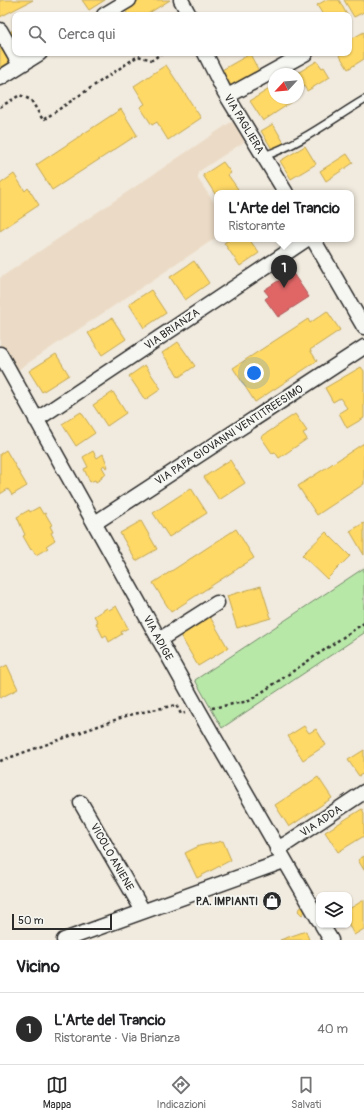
<!DOCTYPE html>
<html lang="it">
<head>
<meta charset="utf-8">
<style>
	:root { --surface:#fff; --page:#f2f2f2; --text:#202124; --muted:#757577; --line:#e0e0e0; --accent:#2b2b2b }
	body { margin:0; font-family:Pangolin,sans-serif; background:var(--page); color:var(--text) }
	.controls { position:absolute; right:12px; bottom:12px; display:grid; overflow:hidden; border-radius:8px; box-shadow:0 1px 3px #0004 }
	.controls button { width:36px; height:36px; display:grid; place-items:center; padding:0; border:0; border-bottom:1px solid var(--line); background:var(--surface); color:var(--text); font:20px sans-serif }
	.compass { position:absolute; left:268px; top:68px; width:36px; height:36px; border-radius:50%; background:var(--surface); box-shadow:0 1px 3px #0004; rotate:244deg }
	.scale { position:absolute; left:12px; bottom:10px; width:100px; box-sizing:border-box; padding-left:4px; border:2px solid #2b2b2b; border-top:0; font-size:11px; line-height:14px; white-space:nowrap; color:#2b2b2b; -webkit-text-stroke:3px #f6f6f2; paint-order:stroke }
	.you { position:absolute; left:254px; top:373px; width:14px; height:14px; margin:-10px; border:3px solid #fff; border-radius:50%; background:#1a73e8; box-shadow:0 0 0 6px #1a73e833 }
	.badge { display:grid; place-items:center; width:26px; height:26px; border-radius:50%; background:var(--accent); color:#fff; font-size:13px; font-weight:700 }
	.pin { position:absolute; translate:-50% -33px; filter:drop-shadow(0 1px 2px #0008) }
	.pin::after { content:''; position:absolute; top:21px; width:14px; height:12px; background:inherit; clip-path:polygon(0 0,100% 0,50% 100%) }
	.popup { position:absolute; left:214px; top:190px; width:140px; height:52px; box-sizing:border-box; display:grid; place-content:center; border-radius:8px; background:var(--surface); filter:drop-shadow(0 1px 3px #0005); font-size:13px; white-space:nowrap; color:var(--muted) }
	.popup b { font-size:15px; color:var(--text) }
	.popup::after { content:''; position:absolute; left:50%; top:100%; margin-left:-8px; border:8px solid transparent; border-top-color:var(--surface) }
	.list { margin:0; padding:0; list-style:none }
	h2 { display:flex; justify-content:space-between; align-items:center; height:52px; margin:0; padding:0 16px; font-size:17px }
	h2 small { font-size:13px; font-weight:400; color:var(--muted) }
	.list li { display:grid; grid-template-columns:26px 1fr auto; gap:12px; align-items:center; box-sizing:border-box; height:72px; padding:0 16px; border-top:1px solid var(--line) }
	.list b { display:block; font-size:15px; white-space:nowrap }
	.list p { margin:0; font-size:13px; white-space:nowrap; color:var(--muted) }
	.list em { font-size:13px; font-style:normal; color:var(--muted) }
	.icon { flex:none; width:22px; height:22px; fill:none; stroke:currentColor; stroke-width:2; stroke-linecap:round; stroke-linejoin:round }
	.map { position:relative; flex:none; width:364px; height:940px; overflow:hidden }
	.search { position:absolute; background:var(--surface); box-shadow:0 1px 3px #0004; left:12px; right:12px; top:12px; height:44px; display:flex; align-items:center; gap:10px; box-sizing:border-box; padding:0 14px; border-radius:8px; color:var(--muted); font-size:15px }
	.sheet { height:124px; background:var(--surface) }
	nav { display:flex; justify-content:space-around; align-items:center; box-sizing:border-box; height:56px; border-top:1px solid var(--line); background:var(--surface); font-size:11px; color:var(--muted) }
	nav a { display:grid; justify-items:center; gap:2px }
	nav .on { color:var(--accent) }
	.map>svg:first-child { display:block }
	.built { fill:#ebdbc6 }
	.green { fill:#b8e8a8; stroke:#728a6a }
	.homes { fill:#ffd966; stroke:#bfa554 }
	.shops { fill:#e06666; stroke:#aa5454 }
	.lines { fill:none; stroke-linecap:round; stroke-linejoin:round }
	.service-casing { stroke:#2b2b2b; stroke-width:10 }
	.minor-casing { stroke:#2b2b2b; stroke-width:17 }
	.path { stroke:#2b2b2b; stroke-width:2.5; stroke-dasharray:3 3; stroke-linecap:butt }
	.service { stroke:#f6f6f2; stroke-width:7 }
	.minor { stroke:#f6f6f2; stroke-width:14 }
	.labels { text-anchor:middle; dominant-baseline:central; stroke-width:4; stroke-linejoin:round; paint-order:stroke }
	.street-label { font-size:11px; fill:#2b2b2b; stroke:#f6f6f2 }
	.poi-label { font-size:11px; font-weight:bold; fill:#2b2b2b; stroke:#f6f6f2; text-anchor:end }
</style>
</head>
<body>
<div class="map">
<svg width="364" height="940" viewBox="0 0 364 940">
	<rect width="100%" height="100%" fill="#f1eade"/>
	<filter id="ink" filterUnits="userSpaceOnUse"><feTurbulence type="fractalNoise" baseFrequency=".025" numOctaves="2"/><feDisplacementMap in="SourceGraphic" scale="8" xChannelSelector="R" yChannelSelector="G"/><feConvolveMatrix kernelMatrix="1 2 1 2 8 2 1 2 1" color-interpolation-filters="sRGB"/></filter>
	<g filter="url(#ink)">
		<path class="built" d="M237 118 250 138 198 172V179L217 207V237L13 373 0 349V278Z"/>
		<path class="green" d="M364 568V633L222 728 195 680Z"/>
		<path class="homes" d="M0 0H33L0 17Z
			M82 0H105L89 10Z
			M139 0H170L146 15H128L124 9Z
			M326 0H339L347 15H323L317 5Z
			M344 0H364V12L354 17Z
			M15 29V44L8 33Z
			M364 32V59L348 69 338 53H349V40Z
			M0 41 13 60 0 68Z
			M250 54 260 73 233 89 222 70Z
			M317 61 322 68 324 67 330 77 307 91 304 86 302 87 298 81V74H296Z
			M166 65 201 118 168 140 157 122 152 125 140 107 145 104 134 86Z
			M274 86V98H290L292 102 263 121 250 101Z
			M121 109 137 135 52 190 36 165Z
			M273 124 284 143 272 149 261 131Z
			M305 146 316 164 291 179 280 161Z
			M347 154 353 163 326 181 320 171Z
			M223 162 231 173 228 175 238 189 232 193H217V197L203 175Z
			M14 174 25 191 28 188 39 205 0 231V184Z
			M230 239H249L259 253 240 266 224 243Z
			M194 261 209 283 185 300 170 277Z
			M151 290 166 313 144 328 129 304Z
			M327 311 340 330 310 350 317 361 255 402 233 368 308 319 310 323Z
			M112 318 126 339 102 355 88 333Z
			M178 342 195 366 179 377 162 353Z
			M56 354 69 375 42 392 29 371Z
			M145 365 161 389 145 400 129 376Z
			M361 367 364 371V418L347 428 339 413 347 408 340 398 333 402 325 388Z
			M113 392 126 413 107 426 93 405Z
			M81 412 95 433 76 446 62 424Z
			M295 414 307 431 303 433 307 439 279 458 275 452 272 453 261 437Z
			M364 443V484L317 515 298 486Z
			M6 450 27 486 12 495 8 489 0 494V454Z
			M93 451 97 458 103 454 108 467 106 468 104 465 102 467 106 474 101 476 102 478 96 482 95 480 90 482 84 469 88 467 83 457Z
			M230 460 245 483 219 500 204 477Z
			M191 488 207 513 169 537 153 513Z
			M39 507 43 514 45 513 52 525 50 526 53 532 51 533 55 540 46 546 48 548 36 555 32 549 31 550 23 536 25 535 17 517 29 510 30 512Z
			M141 521 157 549 136 561 120 533Z
			M364 523V555L350 531Z
			M236 529 254 558 171 612 153 583Z
			M326 532 350 556 327 579 302 555Z
			M261 586 271 618 237 628 227 596Z
			M116 606 128 628 121 632 122 634 109 642 106 635 103 637 96 623 98 622 94 616 107 608 109 610Z
			M210 617 228 648 198 666 180 635Z
			M7 665 18 689 0 698V669Z
			M304 726 309 733 316 729 326 745 303 760 288 736Z
			M364 750V773L359 776 348 760Z
			M318 777 332 798 289 827 275 805Z
			M362 809 364 813V836L338 852 325 832Z
			M223 841 231 860 197 878 185 853 199 846Z
			M364 856V870L358 860Z
			M364 900V929L354 935 349 925V909Z
			M302 906 306 910 302 915 298 911Z
			M306 931 309 940H280Z"/>
		<path class="shops" d="M292 272 309 297 278 317 265 299 269 296 264 290Z"/>
		<g class="lines">
			<defs>
				<path id="service" d="M264 156C300 144 332 119 364 100"/>
				<path id="minor" d="M181 0 189 15
					M104 15 129 0
					M0 30 20 65
					M205 53 224 91 286 193
					M0 78 40 53
					M228 96 306 53
					M313 239 364 327
					M0 354 199 711 319 920
					M36 420 307 239
					M95 523 364 347
					M159 640 217 603
					M81 803 143 911
					M277 849 289 842 364 792
					M322 925 331 940
					M64 940 284 861"/>
			</defs>
			<use href="#service" class="service-casing"/>
			<use href="#minor" class="minor-casing"/>
			<path class="path" d="M0 107 20 95 31 100 43 120 138 56 152 60 162 53
				M212 708 249 701 364 623
				M0 761 129 715 176 705 181 714 185 713"/>
			<use href="#service" class="service"/>
			<use href="#minor" class="minor"/>
		</g>
	</g>
	<defs>
		<symbol id="shop-disc" viewBox="-11 -11 22 22"><circle r="9.5" fill="#2b2b2b" stroke="#f6f6f2"/><path d="M-5-2.5h2.3a2.7 3.5 0 0 1 5.4 0H5L5.5 6h-11ZM-1.5-2.5h3a1.5 2.3 0 0 0-3 0Z" fill="#fff"/></symbol>
	</defs>
	<g fill-rule="evenodd">
		<use href="#shop-disc" x="261" y="890" width="22" height="22"/>
	</g>
	<g class="labels">
		<g class="street-label">
			<text transform="translate(244 124) rotate(59)">VIA PAGLIERA</text>
			<text transform="translate(172 329) rotate(-34)">VIA BRIANZA</text>
			<text transform="translate(229 435) rotate(-33)">VIA PAPA GIOVANNI VENTITREESIMO</text>
			<text transform="translate(158 638) rotate(61)">VIA ADIGE</text>
			<text transform="translate(321 821) rotate(-34)">VIA ADDA</text>
			<text transform="translate(112 857) rotate(60)">VICOLO ANIENE</text>
		</g>
		<g class="poi-label">
			<text x="258" y="901">P.A. IMPIANTI</text>
		</g>
	</g>
</svg>
<div class="controls">
<button><svg class="icon" aria-label="layers" viewBox="0 0 24 24"><path d="M12 4l9 5-9 5-9-5zM3 14l9 5 9-5"/></svg></button>
</div>
<svg class="compass" viewBox="-18 -18 36 36"><path d="M0-13l5 13h-10z" fill="#e53935"/><path d="M0 13l5-13h-10z" fill="#757577"/></svg>
<div class="scale">50 m</div>
<div class="you"></div>
<div class="pin badge" style="left:284px;top:288px">1</div>
<div class="popup"><b>L'Arte del Trancio</b>Ristorante</div>
<div class="search"><svg class="icon" aria-label="search" viewBox="0 0 24 24"><circle cx="10" cy="10" r="6"/><path d="M15 15l6 6"/></svg>Cerca qui</div>
</div>
<section class="sheet">
<h2>Vicino<small></small></h2>
<ul class="list">
<li><span class="badge">1</span><div><b>L'Arte del Trancio</b><p>Ristorante · Via Brianza</p></div><em>40 m</em></li>
</ul>
</section>
<nav>
<a class="on"><svg class="icon" aria-label="map" viewBox="0 0 24 24"><path d="M3 6l6-2 6 2 6-2v14l-6 2-6-2-6 2zM9 4v14M15 6v14"/></svg>Mappa</a>
<a><svg class="icon" aria-label="directions" viewBox="0 0 24 24"><path d="M12 3l9 9-9 9-9-9zM9 14v-3h6M13 9l2 2-2 2"/></svg>Indicazioni</a>
<a><svg class="icon" aria-label="saved" viewBox="0 0 24 24"><path d="M7 4h10v16l-5-4-5 4z"/></svg>Salvati</a>
</nav>
</body>
</html>
